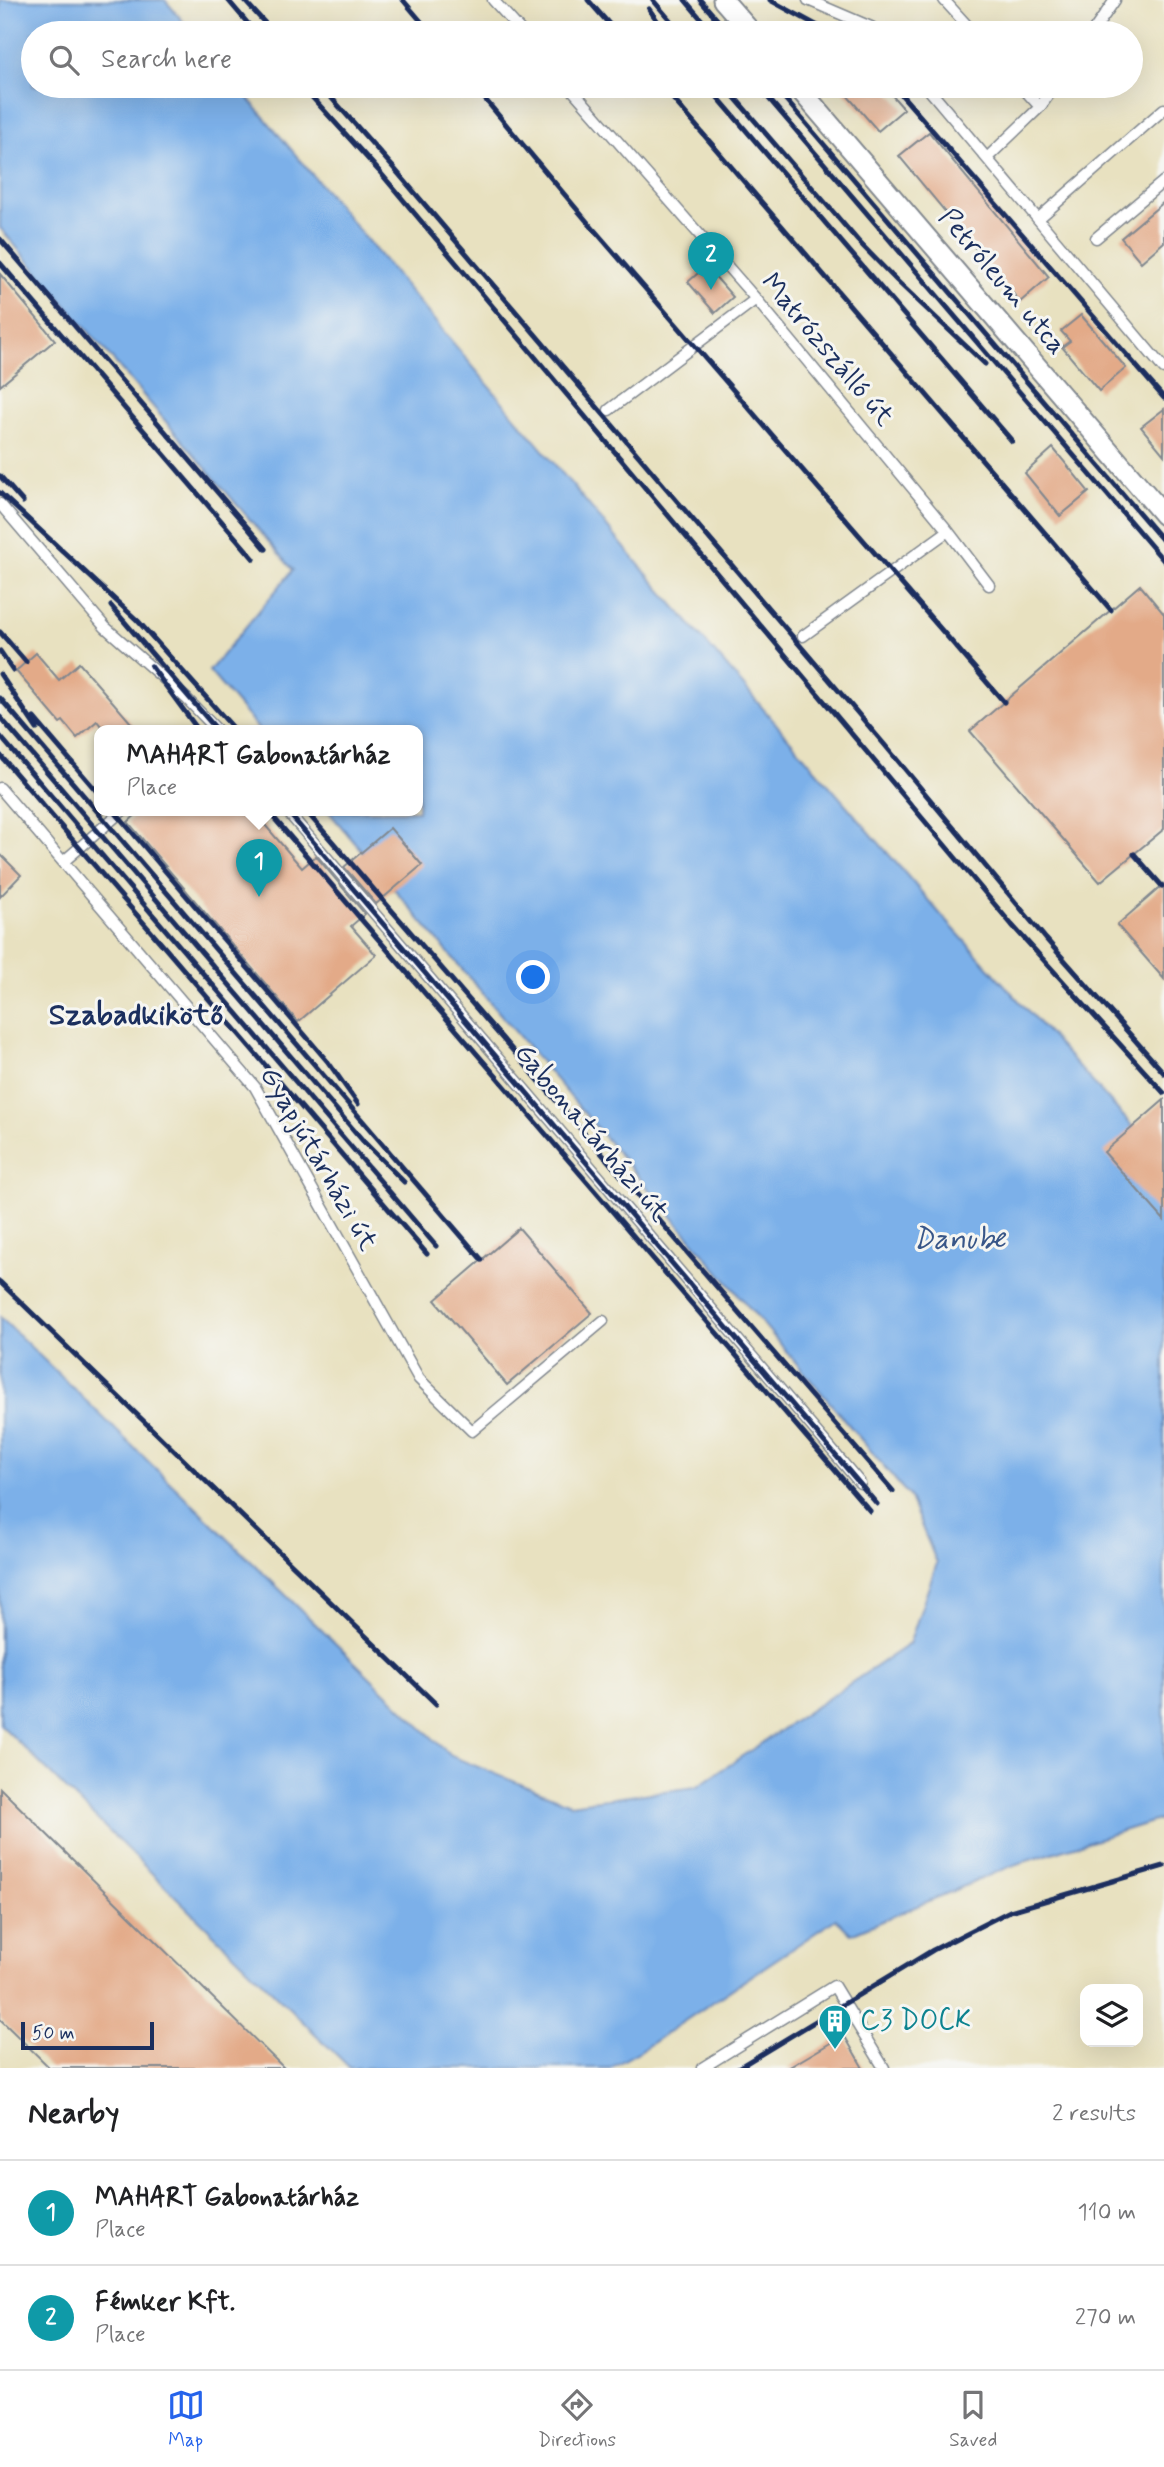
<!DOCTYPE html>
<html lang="en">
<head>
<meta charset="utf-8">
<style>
	:root { --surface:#fff; --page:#f6f6f6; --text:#202124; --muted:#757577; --line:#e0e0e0; --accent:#2563eb }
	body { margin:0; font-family:Mynerve,sans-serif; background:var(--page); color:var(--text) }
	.controls { position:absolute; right:21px; bottom:21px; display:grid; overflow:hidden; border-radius:14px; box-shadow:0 7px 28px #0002 }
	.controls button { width:63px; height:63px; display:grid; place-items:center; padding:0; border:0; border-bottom:2px solid var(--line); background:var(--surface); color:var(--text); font:35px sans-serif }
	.scale { position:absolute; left:21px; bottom:18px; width:133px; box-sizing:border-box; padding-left:7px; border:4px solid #1b2f5e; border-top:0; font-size:19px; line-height:24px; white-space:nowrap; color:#1b2f5e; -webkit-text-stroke:5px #f6f6f2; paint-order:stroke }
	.you { position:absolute; left:534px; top:978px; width:24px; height:24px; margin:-18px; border:5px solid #fff; border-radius:50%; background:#1a73e8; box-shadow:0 0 0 10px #1a73e833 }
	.badge { display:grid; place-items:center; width:46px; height:46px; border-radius:50%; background:var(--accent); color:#fff; font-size:23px; font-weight:700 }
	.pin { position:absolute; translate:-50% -58px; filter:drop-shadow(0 2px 4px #0008) }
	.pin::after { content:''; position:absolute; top:37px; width:24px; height:21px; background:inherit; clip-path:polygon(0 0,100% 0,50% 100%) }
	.popup { position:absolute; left:94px; top:725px; width:329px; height:91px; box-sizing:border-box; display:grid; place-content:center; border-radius:14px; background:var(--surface); filter:drop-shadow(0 2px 5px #0005); font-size:23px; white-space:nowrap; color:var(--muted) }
	.popup b { font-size:26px; color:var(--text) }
	.popup::after { content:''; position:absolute; left:50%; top:100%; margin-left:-14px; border:14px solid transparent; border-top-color:var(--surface) }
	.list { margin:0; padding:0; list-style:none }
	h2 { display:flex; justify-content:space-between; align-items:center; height:91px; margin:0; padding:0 28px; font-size:30px }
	h2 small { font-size:23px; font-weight:400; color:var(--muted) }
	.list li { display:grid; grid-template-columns:46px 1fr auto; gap:21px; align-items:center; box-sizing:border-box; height:105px; padding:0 28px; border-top:2px solid var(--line) }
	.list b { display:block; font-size:26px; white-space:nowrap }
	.list p { margin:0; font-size:23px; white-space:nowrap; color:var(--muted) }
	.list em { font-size:23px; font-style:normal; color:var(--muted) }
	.icon { flex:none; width:38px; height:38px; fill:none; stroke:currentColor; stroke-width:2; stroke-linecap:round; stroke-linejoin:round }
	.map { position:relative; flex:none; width:1164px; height:2068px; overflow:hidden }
	.search { position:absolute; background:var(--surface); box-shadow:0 7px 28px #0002; left:21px; right:21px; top:21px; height:77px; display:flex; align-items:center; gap:18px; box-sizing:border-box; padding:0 24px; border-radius:38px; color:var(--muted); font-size:26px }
	.sheet { height:301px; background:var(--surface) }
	nav { display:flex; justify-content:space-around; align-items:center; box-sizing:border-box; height:98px; border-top:2px solid var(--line); background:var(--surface); font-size:19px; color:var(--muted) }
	nav a { display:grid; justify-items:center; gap:4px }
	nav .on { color:var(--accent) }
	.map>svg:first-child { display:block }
	.water { fill:#7cb0e9; stroke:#4c70a4; stroke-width:2 }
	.building { fill:#e3aa88 }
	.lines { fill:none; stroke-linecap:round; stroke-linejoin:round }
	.service-casing { stroke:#82888f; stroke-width:13 }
	.minor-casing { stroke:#82888f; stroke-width:23 }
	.service { stroke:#fff; stroke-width:10 }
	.minor { stroke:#fff; stroke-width:19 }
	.rail { stroke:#1b2f5e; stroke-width:5 }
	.labels { text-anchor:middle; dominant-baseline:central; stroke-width:6; stroke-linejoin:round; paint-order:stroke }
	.street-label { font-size:28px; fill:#1b2f5e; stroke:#f6f6f2 }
	.culture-label { font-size:28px; fill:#0d838f; stroke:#f6f6f2; text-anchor:start }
	.neighbourhood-label { font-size:30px; font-weight:bold; fill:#1b2f5e; stroke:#f6f6f2 }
	.water-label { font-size:30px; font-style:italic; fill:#385688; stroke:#f6f6f2 }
</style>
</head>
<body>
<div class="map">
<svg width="1164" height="2068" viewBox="0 0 1164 2068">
	<rect width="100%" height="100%" fill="#f6f6f2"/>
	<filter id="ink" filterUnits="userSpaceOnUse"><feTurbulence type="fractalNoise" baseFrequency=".0143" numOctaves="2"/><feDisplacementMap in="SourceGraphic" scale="14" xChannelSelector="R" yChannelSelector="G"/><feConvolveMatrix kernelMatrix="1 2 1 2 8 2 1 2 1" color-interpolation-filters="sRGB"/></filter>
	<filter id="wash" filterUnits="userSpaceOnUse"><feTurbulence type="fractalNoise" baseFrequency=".00686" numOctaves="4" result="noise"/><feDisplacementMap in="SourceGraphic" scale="28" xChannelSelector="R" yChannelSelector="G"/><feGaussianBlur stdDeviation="1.57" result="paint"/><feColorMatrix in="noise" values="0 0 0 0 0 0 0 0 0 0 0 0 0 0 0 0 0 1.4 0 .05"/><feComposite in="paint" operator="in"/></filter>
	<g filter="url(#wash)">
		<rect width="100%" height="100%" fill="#e8e1c0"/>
		<path class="water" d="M0 0H165L193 33H33V86H238L645 572 942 916 1164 1161V1818L1014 1865 851 1934 836 1919 640 2051 610 2068H350L0 1724V1317L451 1756 570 1804 696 1787 909 1644 937 1563 909 1496 328 811H418V731H260L209 671 293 570 0 228Z"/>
		<g id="blocks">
			<path class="building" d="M839 86H884L904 109 878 131Z
				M929 132 1049 277 1020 302 899 156Z
				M1164 202V242L1141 262 1121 238Z
				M706 266 733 297 715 313 688 282Z
				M0 274 55 340 0 386Z
				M1081 315 1126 368 1099 391 1062 347 1070 341 1061 331Z
				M1164 409V455L1141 427Z
				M1053 448 1089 492 1060 516 1025 473Z
				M1140 585 1164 614V829L1100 882 970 731Z
				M36 653 59 680 79 663 138 731H105L97 721 77 738 63 721 60 723 16 671Z
				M140 811H253L302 868 316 856 365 914 351 926 376 955 298 1022 128 822Z
				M390 828 422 865 376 904 344 867Z
				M0 854 21 875 0 897Z
				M1164 884V979L1117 925Z
				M1164 1100V1220L1104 1152Z
				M519 1228 592 1313 507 1385 435 1300Z
				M0 1788 284 2068H50L0 2019Z
				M844 2035 863 2068H788Z"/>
		</g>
	</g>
	<g filter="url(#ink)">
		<use href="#blocks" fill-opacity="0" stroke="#82888f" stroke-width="2"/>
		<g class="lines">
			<defs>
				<path id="service" d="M493 0 523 33
					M808 0 871 27 880 33
					M944 0 974 33
					M1092 33 1115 0
					M569 86 756 299 948 531 989 585
					M926 86 1164 369
					M1040 107 1055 86
					M987 158 1040 107 1021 86
					M1038 219 1164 109
					M1096 238 1164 181
					M609 410 756 299
					M0 504 105 627 187 699 218 731
					M803 636 948 531
					M0 788 255 1087 419 1379 472 1431 603 1321
					M287 811 860 1483
					M63 862 122 811
					M702 2068 834 1986 884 2068"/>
				<path id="minor" d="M723 0 752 33
					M797 86 1164 515"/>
			</defs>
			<use href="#service" class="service-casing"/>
			<use href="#minor" class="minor-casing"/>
			<use href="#service" class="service"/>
			<use href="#minor" class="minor"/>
			<path class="rail" d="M228 0 256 33
				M244 0 274 33
				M403 0 431 33
				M588 0 617 33
				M653 0 681 33
				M685 0 713 33
				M700 0 729 33
				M770 0 831 33
				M649 9 666 33
				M302 86 379 171 1012 925 1164 1093
				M321 86 392 166 884 744 1046 939 1164 1073
				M474 86 590 225 1004 702
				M662 86 1111 610
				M708 86 1012 441
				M725 86 858 241 897 281 985 364
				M758 86 1164 561
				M774 86 1164 542
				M894 86 1164 398
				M0 239 266 549
				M0 263 254 559
				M0 476 23 502
				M0 493 138 621 236 731
				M111 606 218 731
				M0 632 26 662
				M0 651 13 670
				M151 666 199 731
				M0 674 37 729
				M0 698 482 1260
				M0 717 364 1142 404 1182
				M34 718 100 795
				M0 736 436 1246
				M0 755 427 1254
				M114 811 328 1062 358 1104
				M268 811 870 1511
				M287 811 877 1504
				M306 811 893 1491
				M1134 854 1162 886
				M0 1282 436 1704
				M738 2068 933 1950 1010 1911 1164 1866"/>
		</g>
	</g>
	<defs>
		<symbol id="building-pin" viewBox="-11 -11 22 30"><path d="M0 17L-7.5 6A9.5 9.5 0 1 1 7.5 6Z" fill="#0f9aa8" stroke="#f6f6f2"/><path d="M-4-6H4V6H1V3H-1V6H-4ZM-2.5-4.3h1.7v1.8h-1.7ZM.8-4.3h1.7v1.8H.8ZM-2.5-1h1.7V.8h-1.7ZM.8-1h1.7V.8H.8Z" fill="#fff"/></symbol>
	</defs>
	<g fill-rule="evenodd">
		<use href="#building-pin" x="816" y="2002" width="38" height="52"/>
	</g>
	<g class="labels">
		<g class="street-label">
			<text transform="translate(1002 282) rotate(50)">Petróleum utca</text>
			<text transform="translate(827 350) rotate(50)">Matrózszálló út</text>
			<text transform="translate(591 1133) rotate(50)">Gabonatárházi út</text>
			<text transform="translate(318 1159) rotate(60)">Gyapjútárházi út</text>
		</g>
		<g class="culture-label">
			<text x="860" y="2021">C3 DOCK</text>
		</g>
		<g class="neighbourhood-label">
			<text x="136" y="1015">Szabadkikötő</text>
		</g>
		<g class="water-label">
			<text x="959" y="1239">Danube</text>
		</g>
	</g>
</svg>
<div class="controls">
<button><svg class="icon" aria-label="layers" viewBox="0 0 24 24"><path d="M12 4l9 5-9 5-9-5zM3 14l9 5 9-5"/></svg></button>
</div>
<div class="scale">50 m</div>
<div class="you"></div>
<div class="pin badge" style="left:259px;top:897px;background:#0f9aa8">1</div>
<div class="popup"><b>MAHART Gabonatárház</b>Place</div>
<div class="pin badge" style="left:711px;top:290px;background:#0f9aa8">2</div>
<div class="search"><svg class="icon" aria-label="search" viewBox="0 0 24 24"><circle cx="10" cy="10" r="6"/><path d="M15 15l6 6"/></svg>Search here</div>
</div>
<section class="sheet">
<h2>Nearby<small>2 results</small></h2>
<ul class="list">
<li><span class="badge" style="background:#0f9aa8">1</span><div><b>MAHART Gabonatárház</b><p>Place</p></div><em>110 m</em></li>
<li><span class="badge" style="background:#0f9aa8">2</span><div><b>Fémker Kft.</b><p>Place</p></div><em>270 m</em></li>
</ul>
</section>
<nav>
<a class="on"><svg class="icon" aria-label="map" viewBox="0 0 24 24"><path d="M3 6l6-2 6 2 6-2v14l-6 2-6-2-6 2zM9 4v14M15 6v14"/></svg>Map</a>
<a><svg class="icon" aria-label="directions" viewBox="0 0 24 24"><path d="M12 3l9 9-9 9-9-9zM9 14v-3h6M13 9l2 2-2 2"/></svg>Directions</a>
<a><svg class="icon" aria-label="saved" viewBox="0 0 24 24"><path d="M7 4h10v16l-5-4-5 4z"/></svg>Saved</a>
</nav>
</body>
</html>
